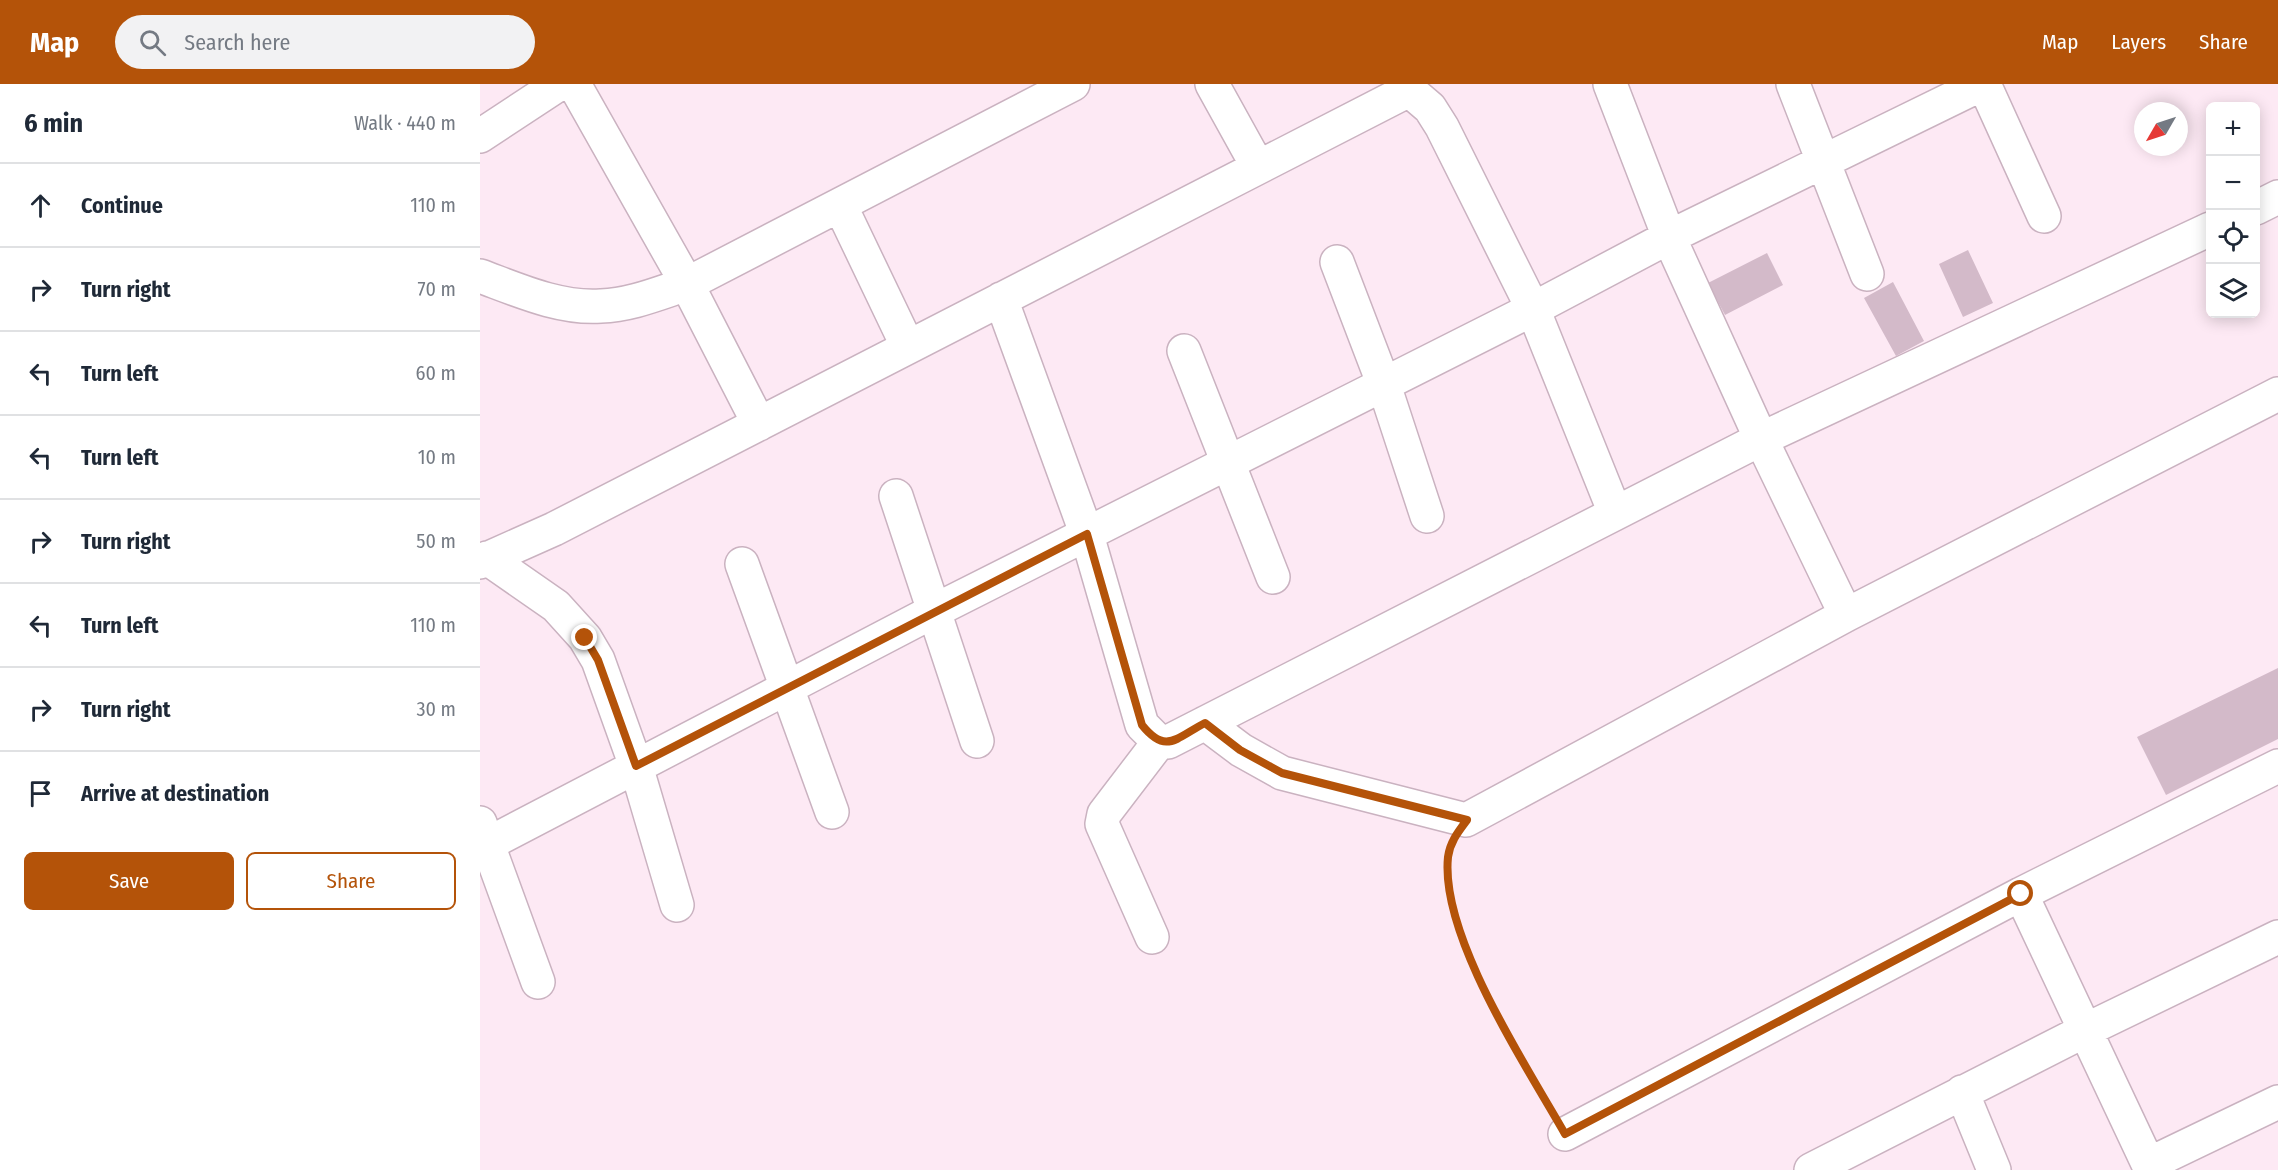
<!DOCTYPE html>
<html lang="en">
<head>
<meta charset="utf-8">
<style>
	:root { --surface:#fff; --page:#f2f2f3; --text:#1f2937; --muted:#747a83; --line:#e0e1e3; --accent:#b45309 }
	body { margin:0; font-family:"Fira Sans Condensed",sans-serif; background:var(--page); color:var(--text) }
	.controls { position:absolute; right:18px; top:18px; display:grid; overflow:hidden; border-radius:9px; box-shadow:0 3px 15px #0003 }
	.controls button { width:54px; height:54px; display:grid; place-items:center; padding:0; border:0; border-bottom:2px solid var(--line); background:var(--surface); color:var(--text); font:30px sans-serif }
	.compass { position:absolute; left:1654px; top:18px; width:54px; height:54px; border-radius:50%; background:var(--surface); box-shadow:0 3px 15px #0003; rotate:231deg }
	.stop { position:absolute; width:18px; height:18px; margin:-14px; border:4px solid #b45309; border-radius:50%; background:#fff }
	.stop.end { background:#b45309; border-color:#fff; box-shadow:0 2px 6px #0008 }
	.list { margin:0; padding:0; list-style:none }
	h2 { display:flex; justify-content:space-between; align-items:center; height:78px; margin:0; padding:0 24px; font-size:26px }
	h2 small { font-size:20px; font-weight:400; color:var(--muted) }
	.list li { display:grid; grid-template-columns:39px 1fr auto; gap:18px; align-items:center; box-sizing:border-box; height:84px; padding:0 24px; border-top:2px solid var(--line) }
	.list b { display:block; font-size:22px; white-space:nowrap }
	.list em { font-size:20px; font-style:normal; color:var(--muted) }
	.actions { display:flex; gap:12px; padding:18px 24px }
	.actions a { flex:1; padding:14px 0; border:2px solid var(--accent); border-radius:9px; text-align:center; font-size:21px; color:var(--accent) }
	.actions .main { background:var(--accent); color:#fff }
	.icon { flex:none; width:33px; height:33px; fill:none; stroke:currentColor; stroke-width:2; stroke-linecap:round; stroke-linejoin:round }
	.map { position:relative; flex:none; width:1798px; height:1086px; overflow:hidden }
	header { display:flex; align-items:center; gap:36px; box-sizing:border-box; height:84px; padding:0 30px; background:var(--accent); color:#fff }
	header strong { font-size:28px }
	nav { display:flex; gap:33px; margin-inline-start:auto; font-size:21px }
	.search { width:420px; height:54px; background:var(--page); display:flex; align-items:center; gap:15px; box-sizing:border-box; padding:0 21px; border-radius:33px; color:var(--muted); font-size:22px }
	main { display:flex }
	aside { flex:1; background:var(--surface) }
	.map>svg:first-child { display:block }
	.building { fill:#d3bac9 }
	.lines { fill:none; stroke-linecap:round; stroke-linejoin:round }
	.minor-casing { stroke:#cab2c0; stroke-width:36 }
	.path { stroke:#a09199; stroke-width:4; stroke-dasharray:4.5 3; stroke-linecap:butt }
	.minor { stroke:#fff; stroke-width:33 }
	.route { stroke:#b45309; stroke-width:8 }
</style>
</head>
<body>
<header>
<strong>Map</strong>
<div class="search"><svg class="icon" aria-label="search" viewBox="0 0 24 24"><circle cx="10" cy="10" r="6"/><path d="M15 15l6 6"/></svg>Search here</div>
<nav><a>Map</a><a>Layers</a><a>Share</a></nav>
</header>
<main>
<aside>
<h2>6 min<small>Walk · 440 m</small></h2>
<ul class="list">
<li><svg class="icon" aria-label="ahead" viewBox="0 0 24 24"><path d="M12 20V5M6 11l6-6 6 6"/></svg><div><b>Continue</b></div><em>110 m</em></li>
<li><svg class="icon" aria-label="right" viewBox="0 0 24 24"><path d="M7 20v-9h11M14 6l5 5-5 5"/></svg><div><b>Turn right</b></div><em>70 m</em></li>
<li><svg class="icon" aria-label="left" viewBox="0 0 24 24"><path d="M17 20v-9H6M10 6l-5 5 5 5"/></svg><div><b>Turn left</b></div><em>60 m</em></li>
<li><svg class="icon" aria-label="left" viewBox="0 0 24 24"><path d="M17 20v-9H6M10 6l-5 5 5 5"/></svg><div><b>Turn left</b></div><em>10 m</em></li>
<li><svg class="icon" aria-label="right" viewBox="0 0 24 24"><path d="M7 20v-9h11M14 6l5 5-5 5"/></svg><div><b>Turn right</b></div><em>50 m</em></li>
<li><svg class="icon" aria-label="left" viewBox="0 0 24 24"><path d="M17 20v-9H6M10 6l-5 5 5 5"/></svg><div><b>Turn left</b></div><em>110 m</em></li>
<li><svg class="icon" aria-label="right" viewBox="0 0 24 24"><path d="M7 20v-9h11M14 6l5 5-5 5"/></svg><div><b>Turn right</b></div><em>30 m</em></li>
<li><svg class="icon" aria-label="arrive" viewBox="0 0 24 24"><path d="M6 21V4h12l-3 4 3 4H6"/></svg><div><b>Arrive at destination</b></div></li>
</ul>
<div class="actions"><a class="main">Save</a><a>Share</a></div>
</aside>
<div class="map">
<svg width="1798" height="1086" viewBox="0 0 1798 1086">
	<rect width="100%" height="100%" fill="#fde9f4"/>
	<path class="building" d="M1488 166 1513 219 1483 233 1459 180Z
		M1287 169 1303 201 1245 231 1228 199Z
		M1413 198 1444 257 1416 272 1384 214Z
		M1798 584V655L1686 711 1657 653Z"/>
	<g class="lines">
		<defs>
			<path id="minor" d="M94 0 207 200 279 340
				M732 0 778 83
				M1130 0 1189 153 1281 355 1366 531
				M1313 0 1387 190
				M1504 0 1564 132
				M929 6 950 24 962 43 1053 225 1135 429
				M0 52 79 0
				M360 121 428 263
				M1776 124 1798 113
				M857 178 904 301 947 432
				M0 192C38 206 80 225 121 222 151 221 179 209 207 200L593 0
				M521 215 607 451 662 641 679 658H688L1281 355 1730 145
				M704 267 793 493
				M416 412 497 657
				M7 474 76 522 105 554 118 576 156 682 197 821
				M0 478 74 445 929 6 927 0
				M262 480 352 728
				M725 639 761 666 802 689 986 736 1366 531 1798 310
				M0 739 58 898
				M0 764 454 527 1053 225 1189 153 1502 0
				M1541 810 1671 1086
				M672 853 622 740 624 730 679 658
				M1482 1008 1514 1086
				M1085 1050 1541 810 1798 682
				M1669 1080 1798 1018
				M1331 1086 1606 946 1798 853"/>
		</defs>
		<use href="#minor" class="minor-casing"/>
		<path class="path" d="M970 765C952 835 1035 962 1069 1022"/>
		<use href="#minor" class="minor"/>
	</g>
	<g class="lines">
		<path class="route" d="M105 554 118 576 156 682 607 450 662 641C686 671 696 654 725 639L760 666 802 689 987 736C978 748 970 758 968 773 960 852 1046 981 1085 1050L1541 810"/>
	</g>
</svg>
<div class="controls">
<button>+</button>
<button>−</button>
<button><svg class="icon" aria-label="locate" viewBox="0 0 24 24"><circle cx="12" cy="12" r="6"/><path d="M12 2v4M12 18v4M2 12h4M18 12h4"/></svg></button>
<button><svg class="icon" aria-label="layers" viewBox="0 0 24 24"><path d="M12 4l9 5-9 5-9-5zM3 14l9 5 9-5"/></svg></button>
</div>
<svg class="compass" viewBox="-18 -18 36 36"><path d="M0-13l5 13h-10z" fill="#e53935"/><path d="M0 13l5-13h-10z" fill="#747a83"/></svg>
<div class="stop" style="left:1541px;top:810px"></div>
<div class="stop end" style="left:105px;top:554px"></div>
</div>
</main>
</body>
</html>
